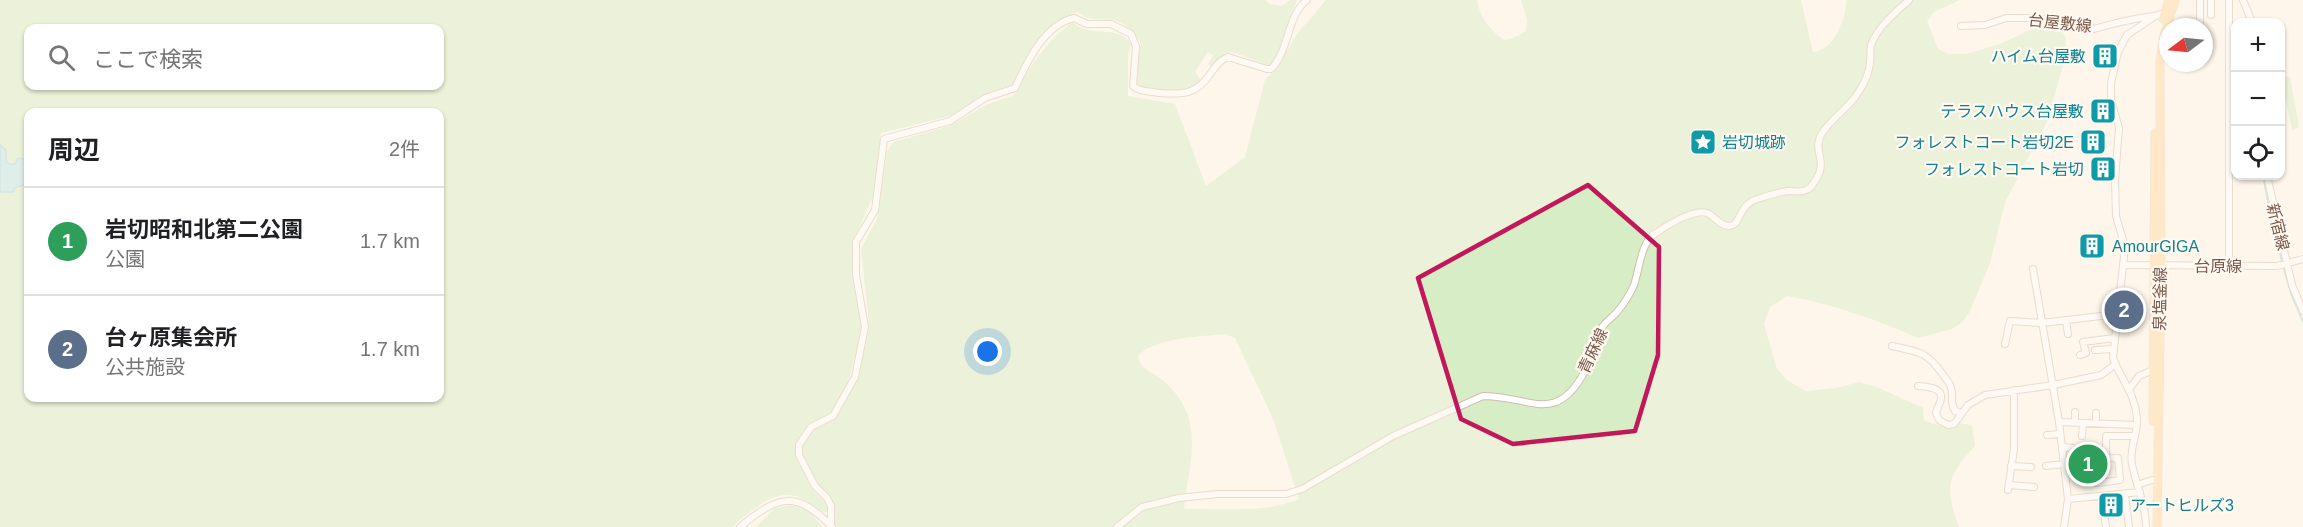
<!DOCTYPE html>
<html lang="ja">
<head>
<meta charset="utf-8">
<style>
	:root { --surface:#fff; --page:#f2f2f2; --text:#202124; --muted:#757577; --line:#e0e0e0; --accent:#0f766e }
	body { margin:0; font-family:Arial,"Noto Sans JP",sans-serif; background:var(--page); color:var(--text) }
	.controls { position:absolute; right:18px; top:18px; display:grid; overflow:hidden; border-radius:12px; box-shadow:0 2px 4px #0004 }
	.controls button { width:54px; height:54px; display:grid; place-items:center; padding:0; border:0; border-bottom:2px solid var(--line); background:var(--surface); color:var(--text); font:30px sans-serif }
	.compass { position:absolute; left:2159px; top:18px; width:54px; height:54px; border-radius:50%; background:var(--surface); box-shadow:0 2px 4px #0004; rotate:254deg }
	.you { position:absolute; left:988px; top:352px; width:21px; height:21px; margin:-15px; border:4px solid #fff; border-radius:50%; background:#1a73e8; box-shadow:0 0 0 9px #1a73e833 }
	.badge { display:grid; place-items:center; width:39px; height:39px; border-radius:50%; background:var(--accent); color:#fff; font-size:20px; font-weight:700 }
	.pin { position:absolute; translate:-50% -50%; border:3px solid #fff; box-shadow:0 2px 6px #0006 }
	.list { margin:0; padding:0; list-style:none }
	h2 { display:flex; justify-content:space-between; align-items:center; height:78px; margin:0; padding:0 24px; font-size:26px }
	h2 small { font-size:20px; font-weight:400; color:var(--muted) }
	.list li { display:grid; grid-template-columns:39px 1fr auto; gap:18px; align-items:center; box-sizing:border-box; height:108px; padding:0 24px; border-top:2px solid var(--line) }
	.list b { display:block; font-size:22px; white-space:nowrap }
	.list p { margin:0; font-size:20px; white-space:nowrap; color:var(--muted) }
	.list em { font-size:20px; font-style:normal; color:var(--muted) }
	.icon { flex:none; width:33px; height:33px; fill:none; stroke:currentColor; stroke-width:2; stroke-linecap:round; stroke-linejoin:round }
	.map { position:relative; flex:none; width:2303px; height:527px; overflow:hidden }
	.search { position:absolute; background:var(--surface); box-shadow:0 2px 4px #0004; left:24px; top:24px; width:420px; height:66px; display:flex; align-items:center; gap:15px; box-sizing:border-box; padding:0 21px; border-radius:12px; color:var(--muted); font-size:22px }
	.panel { position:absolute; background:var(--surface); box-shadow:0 2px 4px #0004; left:24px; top:108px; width:420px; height:294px; border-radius:12px }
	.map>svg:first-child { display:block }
	.green { fill:#d7edc6; fill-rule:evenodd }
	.water { fill:#bce5ea; stroke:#a1d5dc; stroke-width:1.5 }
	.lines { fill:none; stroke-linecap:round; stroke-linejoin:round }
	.stream { stroke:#a1d5dc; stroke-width:1.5 }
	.minor-casing { stroke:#d2bcae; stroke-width:8 }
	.major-casing { stroke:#dad1cc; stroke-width:9 }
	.minor { stroke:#fff; stroke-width:6 }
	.major { stroke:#ffd8a0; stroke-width:8 }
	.marked { fill:none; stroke:#c2185b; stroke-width:4.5; stroke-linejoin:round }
	.labels { text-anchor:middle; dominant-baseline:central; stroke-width:4.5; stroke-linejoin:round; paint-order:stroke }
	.street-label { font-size:16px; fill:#7b5a4a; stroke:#fff9f2 }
	.culture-label { font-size:16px; fill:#0d838f; stroke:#fff9f2; text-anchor:end }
</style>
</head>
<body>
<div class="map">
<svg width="2303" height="527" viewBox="0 0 2303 527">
	<rect width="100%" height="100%" fill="#fef5ea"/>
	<path class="green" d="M0 0H1265L1270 4 1282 6 1290 0H1297L1290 19 1283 48 1271 66 1232 52 1225 53 1213 67 1208 64 1213 55 1208 52 1195 72 1202 81 1194 89 1169 91 1137 87C1131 76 1138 55 1141 43 1116 4 1100 30 1078 12 1044 24 1028 54 1012 85L992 91 950 116 881 133 874 194 854 239 852 276 862 328 850 375 843 395 832 414 808 424 796 442 795 450 813 491 827 504 828 511 825 513C816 508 805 499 795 496 772 489 748 514 732 527H0ZM28 28H440V86H28ZM28 112H440V398H28Z
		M1326 0H1477C1480 18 1489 29 1504 40L1513 38 1526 31 1527 20 1521 0H1801L1813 52C1836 49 1844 20 1847 0H1960L1934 12 1927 21 1938 49 1949 54H1966L2000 44 2043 24 2052 23 2060 27 2065 37 2067 51 2047 122 2005 202 1990 263 1970 311 1963 322 1952 329 1918 338C1875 319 1833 304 1787 296L1770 307 1764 324 1777 369 1787 380 1806 391 1836 388 1859 382 1877 387 1923 408 1924 421 1943 426 1958 423 1972 425 1975 446C1947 477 1944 486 1959 527H825L834 511 829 494 817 484 802 454V444L813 429 836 418 858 379 869 324 861 249 877 219 887 151 894 142 949 126 986 105 1014 95C1031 65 1044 44 1072 22 1076 25 1081 28 1085 29 1102 34 1119 28 1131 43L1128 55V96L1175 104 1206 186 1245 157 1265 80 1277 68 1297 34ZM1226 334 1235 338 1273 419 1299 499C1263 514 1223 508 1184 509 1189 461 1207 420 1164 381 1155 372 1140 371 1138 356 1152 338 1204 336 1226 334Z
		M2281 76 2290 77 2299 127 2292 130Z
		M791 505 809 511 822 527H756L775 508Z"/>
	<path class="water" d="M0 144 6 151V161L9 164H15L18 158 28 160V183L15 188 13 192H0Z"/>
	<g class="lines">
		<path class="stream" d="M2245 12 2248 22
			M2263 176 2271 219 2282 262
			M2283 266 2291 294 2303 322"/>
		<defs>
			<path id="minor" d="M2200 0V23
				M2211 0V15
				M2243 0 2252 22
				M1961 26 1985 25 2006 18H2033L2084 23 2094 29C2114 23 2133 19 2153 16
				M2267 176 2292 285 2303 311
				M2124 265 2277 266 2303 259
				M2229 266V0
				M2033 269 2059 422 2068 499 2064 527
				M2066 321 2068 334
				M2005 344 2010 321 2042 323 2117 314
				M1892 346C1917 352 1925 350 1941 372 1944 377 1950 382 1951 388 1954 398 1949 400 1955 411L1962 413
				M2095 350 2114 349
				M2080 355 2086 353 2083 342 2114 338
				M1918 386C1926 387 1943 387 1941 399 1940 404 1937 408 1936 413L1939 420 1948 425 1954 424 1968 405 1985 395 2053 385 2101 375 2116 364
				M2130 388 2139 376 2153 370
				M2059 422 2137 425
				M2075 422V412
				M2096 423V413
				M2047 435 2060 434
				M2082 436 2083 423
				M2062 447 2073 448
				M2106 458V436H2135
				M2118 458 2120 480 2097 483 2095 459Z
				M2011 466 2031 467
				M2046 466 2064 464
				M2009 485 2034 487
				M2137 485 2152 480
				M2008 490 2014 449V390
				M2125 494 2129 527
				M2102 496 2106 527
				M2068 499 2140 492
				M831 526V506L827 498 815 486 799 455V445L811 427 833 416 855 377 865 327 856 275V242L875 210 884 139 950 121 985 98 1015 88C1027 62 1044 25 1074 18L1087 24H1111L1131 34 1136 46 1133 86C1139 92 1150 91 1159 93 1184 95 1197 94 1211 73 1216 66 1220 60 1228 57L1267 69H1271C1290 50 1286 17 1307 0
				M740 527C777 496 796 489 832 527
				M1117 527 1142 507 1179 498 1218 494H1286L1302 489 1393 436 1483 396C1530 396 1556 426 1585 371 1593 358 1594 342 1601 329 1605 322 1612 318 1617 312 1623 305 1630 294 1634 285 1639 271 1641 244 1653 235 1664 227 1694 208 1707 213 1715 216 1720 227 1730 226 1742 224 1737 206 1757 199 1767 196 1778 192 1788 191 1794 191 1801 193 1806 190 1809 189 1811 187 1813 184 1830 162 1813 153 1820 137 1826 123 1847 109 1856 96 1863 86 1869 75 1870 63 1871 57 1870 50 1871 45 1878 26 1895 13 1909 0
				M2146 527C2146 504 2136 486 2132 464 2129 448 2138 434 2137 418 2135 393 2121 380 2113 358L2125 247 2116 216 2115 179 2119 128 2111 100V83L2118 52 2127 35 2157 15 2167 13"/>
			<path id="major" d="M2163 19 2169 0
				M2153 421 2155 133
				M2157 527 2161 267 2160 62 2165 32 2175 0"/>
		</defs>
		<use href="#minor" class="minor-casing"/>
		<use href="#major" class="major-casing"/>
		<use href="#minor" class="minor"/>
		<use href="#major" class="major"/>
	</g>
	<path d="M0 0H2303V527H0ZM1588 185 1659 247 1658 355 1635 431 1513 444 1461 419 1418 278Z" fill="#fef5ea" fill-opacity=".55" fill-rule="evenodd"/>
	<path class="marked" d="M1588 185 1659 247 1658 355 1635 431 1513 444 1461 419 1418 278Z"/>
	<defs>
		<symbol id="building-square" viewBox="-11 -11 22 22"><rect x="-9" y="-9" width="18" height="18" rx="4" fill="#0f9aa8" stroke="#fff9f2"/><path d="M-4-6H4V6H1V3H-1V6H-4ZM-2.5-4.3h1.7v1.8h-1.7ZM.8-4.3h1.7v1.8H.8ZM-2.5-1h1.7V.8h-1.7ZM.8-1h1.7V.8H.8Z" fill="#fff"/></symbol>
		<symbol id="sight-square" viewBox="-11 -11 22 22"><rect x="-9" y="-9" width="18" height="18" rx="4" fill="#0f9aa8" stroke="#fff9f2"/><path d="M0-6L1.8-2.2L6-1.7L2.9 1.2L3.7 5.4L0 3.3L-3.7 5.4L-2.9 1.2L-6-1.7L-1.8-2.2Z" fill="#fff"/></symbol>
	</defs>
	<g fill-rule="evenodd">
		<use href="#building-square" x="2090" y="41" width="30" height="30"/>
		<use href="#building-square" x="2088" y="96" width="30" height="30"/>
		<use href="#sight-square" x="1688" y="127" width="30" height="30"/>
		<use href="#building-square" x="2078" y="127" width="30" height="30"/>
		<use href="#building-square" x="2088" y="154" width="30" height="30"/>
		<use href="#building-square" x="2077" y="231" width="30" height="30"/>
		<use href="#building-square" x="2096" y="490" width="30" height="30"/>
	</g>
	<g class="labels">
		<g class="street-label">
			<text transform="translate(2060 23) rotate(6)">台屋敷線</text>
			<text transform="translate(2278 227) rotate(76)">新宿線</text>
			<text x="2218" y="266">台原線</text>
			<text transform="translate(2160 299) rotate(-89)">泉塩釜線</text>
			<text transform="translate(1593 351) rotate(-65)">青麻線</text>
		</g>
		<g class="culture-label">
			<text x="2086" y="56">ハイム台屋敷</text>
			<text x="2084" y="111">テラスハウス台屋敷</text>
			<text x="1722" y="142" text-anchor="start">岩切城跡</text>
			<text x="2074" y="142">フォレストコート岩切2E</text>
			<text x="2084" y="169">フォレストコート岩切</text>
			<text x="2112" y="246" text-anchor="start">AmourGIGA</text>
			<text x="2130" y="505" text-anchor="start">アートヒルズ3</text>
		</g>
	</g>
</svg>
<div class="controls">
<button>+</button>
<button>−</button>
<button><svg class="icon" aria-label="locate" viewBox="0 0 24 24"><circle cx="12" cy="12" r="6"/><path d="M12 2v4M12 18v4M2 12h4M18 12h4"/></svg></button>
</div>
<svg class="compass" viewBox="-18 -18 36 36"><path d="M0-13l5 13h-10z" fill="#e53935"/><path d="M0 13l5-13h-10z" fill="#757577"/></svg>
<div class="you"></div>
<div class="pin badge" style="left:2088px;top:464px;background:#2e9e5b">1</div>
<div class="pin badge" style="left:2124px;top:310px;background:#5c6f8a">2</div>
<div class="search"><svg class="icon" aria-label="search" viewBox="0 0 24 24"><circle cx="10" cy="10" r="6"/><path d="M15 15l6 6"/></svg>ここで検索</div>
<section class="panel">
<h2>周辺<small>2件</small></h2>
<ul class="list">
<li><span class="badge" style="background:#2e9e5b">1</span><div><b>岩切昭和北第二公園</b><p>公園</p></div><em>1.7 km</em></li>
<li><span class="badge" style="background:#5c6f8a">2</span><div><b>台ヶ原集会所</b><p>公共施設</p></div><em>1.7 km</em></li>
</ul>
</section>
</div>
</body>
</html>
